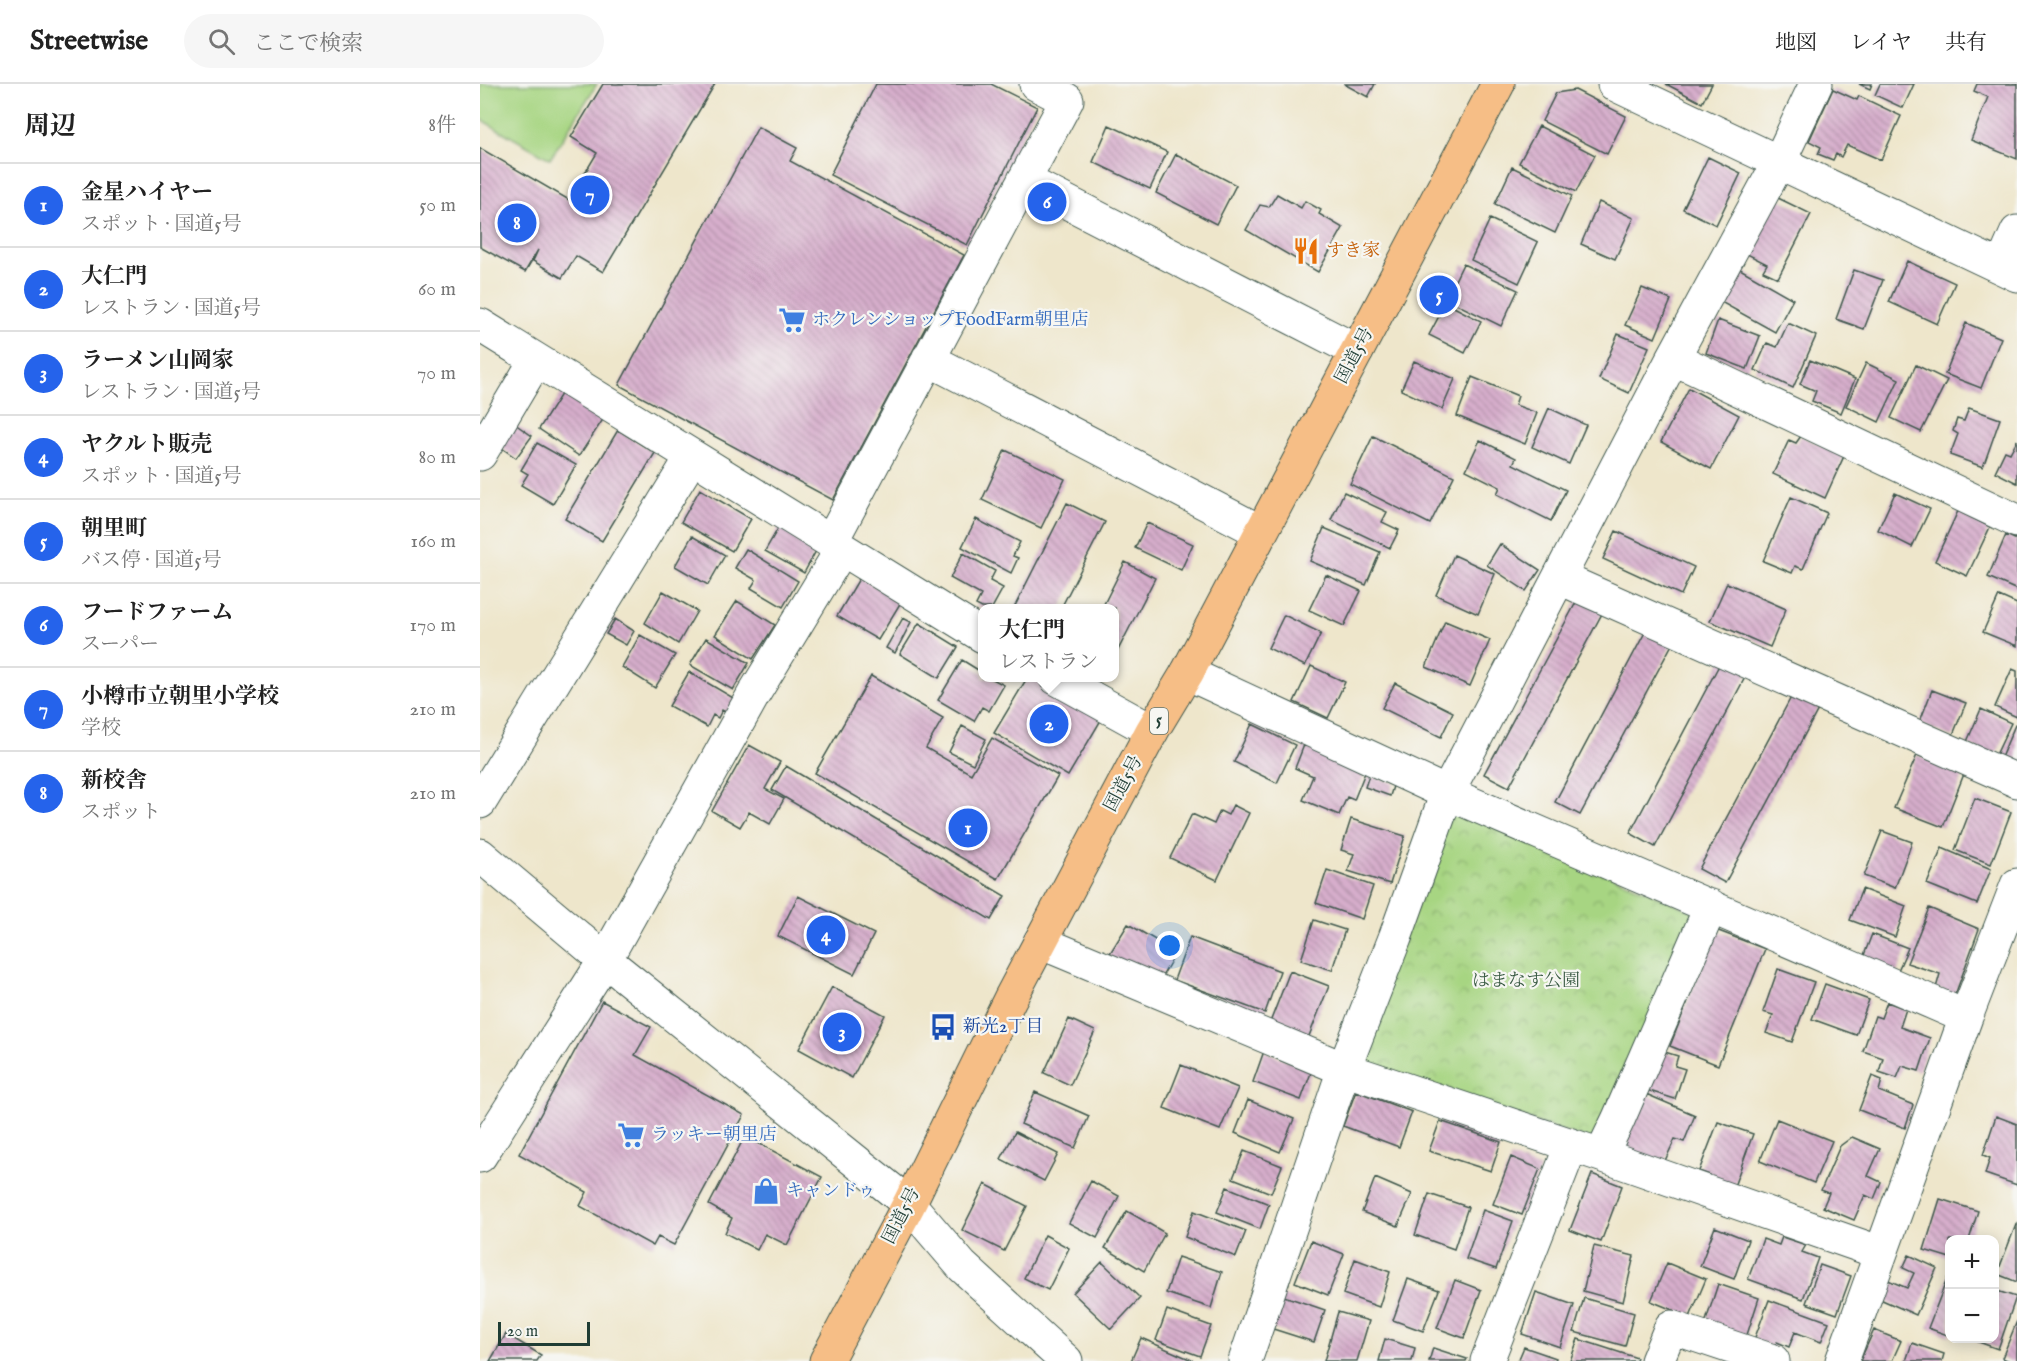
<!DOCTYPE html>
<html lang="ja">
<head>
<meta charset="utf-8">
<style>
	:root { --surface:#fff; --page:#f6f6f6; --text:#222; --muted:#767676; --line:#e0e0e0; --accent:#2563eb }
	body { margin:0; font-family:"IM FELL English","Noto Serif JP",serif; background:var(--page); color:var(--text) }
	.controls { position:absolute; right:18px; bottom:18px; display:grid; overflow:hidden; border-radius:12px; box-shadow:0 3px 15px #0003 }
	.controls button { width:54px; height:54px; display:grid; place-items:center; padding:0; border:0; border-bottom:2px solid var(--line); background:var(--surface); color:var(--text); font:30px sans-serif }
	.scale { position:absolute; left:18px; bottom:15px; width:92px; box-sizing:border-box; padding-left:6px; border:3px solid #1f3d34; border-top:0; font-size:16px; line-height:21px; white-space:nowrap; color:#1f3d34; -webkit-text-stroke:4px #f6f6f2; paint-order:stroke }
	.you { position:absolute; left:690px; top:862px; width:21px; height:21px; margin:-15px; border:4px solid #fff; border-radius:50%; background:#1a73e8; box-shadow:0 0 0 9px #1a73e833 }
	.badge { display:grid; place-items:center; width:39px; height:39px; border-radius:50%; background:var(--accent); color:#fff; font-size:20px; font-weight:700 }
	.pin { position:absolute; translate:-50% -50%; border:3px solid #fff; box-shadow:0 2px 6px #0006 }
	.popup { position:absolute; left:498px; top:520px; width:141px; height:78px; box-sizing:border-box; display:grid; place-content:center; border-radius:12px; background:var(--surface); filter:drop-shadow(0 2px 4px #0005); font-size:20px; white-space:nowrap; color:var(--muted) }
	.popup b { font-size:22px; color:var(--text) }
	.popup::after { content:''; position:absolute; left:50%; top:100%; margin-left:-12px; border:12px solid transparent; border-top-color:var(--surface) }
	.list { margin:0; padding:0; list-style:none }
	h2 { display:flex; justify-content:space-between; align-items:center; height:78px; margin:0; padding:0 24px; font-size:26px }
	h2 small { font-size:20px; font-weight:400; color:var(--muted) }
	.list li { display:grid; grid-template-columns:39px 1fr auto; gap:18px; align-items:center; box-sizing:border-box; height:84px; padding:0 24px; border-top:2px solid var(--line) }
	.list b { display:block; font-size:22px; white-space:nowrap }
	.list p { margin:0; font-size:20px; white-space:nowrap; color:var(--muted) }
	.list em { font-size:20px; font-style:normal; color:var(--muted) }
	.icon { flex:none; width:33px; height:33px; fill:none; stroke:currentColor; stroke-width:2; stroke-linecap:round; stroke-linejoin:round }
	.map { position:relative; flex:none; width:1537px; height:1277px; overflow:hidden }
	header { display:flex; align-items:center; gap:36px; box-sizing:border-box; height:84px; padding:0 30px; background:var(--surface); border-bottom:2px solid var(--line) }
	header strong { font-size:28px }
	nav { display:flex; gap:33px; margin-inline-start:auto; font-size:21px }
	.search { width:420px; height:54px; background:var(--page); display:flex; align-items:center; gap:15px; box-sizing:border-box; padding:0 21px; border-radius:33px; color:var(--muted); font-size:22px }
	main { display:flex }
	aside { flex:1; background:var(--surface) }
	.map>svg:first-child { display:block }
	.park { fill:url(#park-crowns); stroke:#63895b; stroke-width:1.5 }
	.garden { fill:#a7d582; stroke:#63895b; stroke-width:1.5 }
	.building { fill:url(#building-back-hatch) }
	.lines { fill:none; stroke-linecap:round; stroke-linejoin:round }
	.minor-casing { stroke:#3e564b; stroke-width:35 }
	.highway-casing { stroke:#3e564b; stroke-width:35 }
	.minor { stroke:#fff; stroke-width:33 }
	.highway { stroke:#f6be86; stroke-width:33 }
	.labels { text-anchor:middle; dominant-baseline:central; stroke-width:4.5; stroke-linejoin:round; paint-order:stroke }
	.shield { fill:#f6f6f2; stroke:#60746d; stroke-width:1.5 }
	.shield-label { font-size:16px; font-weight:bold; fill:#1f3d34 }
	.food-label { font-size:18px; fill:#c56008; stroke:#f6f6f2; text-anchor:start }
	.shop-label { font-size:18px; fill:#366cbe; stroke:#f6f6f2; text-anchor:start }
	.street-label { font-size:18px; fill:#1f3d34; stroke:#f6f6f2 }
	.park-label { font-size:18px; fill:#3a5b44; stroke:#f6f6f2 }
	.transit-label { font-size:18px; fill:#164399; stroke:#f6f6f2; text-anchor:start }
</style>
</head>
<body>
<header>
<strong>Streetwise</strong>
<div class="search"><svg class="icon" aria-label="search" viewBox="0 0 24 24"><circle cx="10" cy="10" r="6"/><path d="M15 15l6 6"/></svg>ここで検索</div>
<nav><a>地図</a><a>レイヤ</a><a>共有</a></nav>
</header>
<main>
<aside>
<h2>周辺<small>8件</small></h2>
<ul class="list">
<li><span class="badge">1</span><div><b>金星ハイヤー</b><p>スポット · 国道5号</p></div><em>50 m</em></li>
<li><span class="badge">2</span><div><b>大仁門</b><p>レストラン · 国道5号</p></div><em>60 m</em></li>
<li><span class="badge">3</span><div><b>ラーメン山岡家</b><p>レストラン · 国道5号</p></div><em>70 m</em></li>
<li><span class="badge">4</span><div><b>ヤクルト販売</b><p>スポット · 国道5号</p></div><em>80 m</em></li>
<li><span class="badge">5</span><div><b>朝里町</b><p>バス停 · 国道5号</p></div><em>160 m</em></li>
<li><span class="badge">6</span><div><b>フードファーム</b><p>スーパー</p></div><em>170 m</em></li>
<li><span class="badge">7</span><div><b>小樽市立朝里小学校</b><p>学校</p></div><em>210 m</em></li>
<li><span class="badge">8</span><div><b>新校舎</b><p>スポット</p></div><em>210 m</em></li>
</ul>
</aside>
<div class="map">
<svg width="1537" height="1277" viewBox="0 0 1537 1277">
	<defs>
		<pattern id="park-crowns" width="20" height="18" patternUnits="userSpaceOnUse" patternTransform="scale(1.5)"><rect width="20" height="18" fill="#a7d582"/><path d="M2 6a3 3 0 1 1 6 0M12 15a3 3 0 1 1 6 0" fill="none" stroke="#87ae6b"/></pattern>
		<pattern id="building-back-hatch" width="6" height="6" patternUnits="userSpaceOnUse" patternTransform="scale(1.5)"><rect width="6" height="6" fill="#d7aecc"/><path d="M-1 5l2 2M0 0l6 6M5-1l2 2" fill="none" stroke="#ae8fa6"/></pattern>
	</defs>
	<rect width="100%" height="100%" fill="#f6f6f2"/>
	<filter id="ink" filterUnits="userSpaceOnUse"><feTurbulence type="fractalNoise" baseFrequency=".0167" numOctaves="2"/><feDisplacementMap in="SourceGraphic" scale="12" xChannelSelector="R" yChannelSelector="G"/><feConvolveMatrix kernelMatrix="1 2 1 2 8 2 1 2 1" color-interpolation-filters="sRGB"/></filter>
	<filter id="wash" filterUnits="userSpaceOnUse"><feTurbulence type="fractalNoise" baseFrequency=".008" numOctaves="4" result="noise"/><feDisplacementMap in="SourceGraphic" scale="24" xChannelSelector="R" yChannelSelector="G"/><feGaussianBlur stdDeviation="1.35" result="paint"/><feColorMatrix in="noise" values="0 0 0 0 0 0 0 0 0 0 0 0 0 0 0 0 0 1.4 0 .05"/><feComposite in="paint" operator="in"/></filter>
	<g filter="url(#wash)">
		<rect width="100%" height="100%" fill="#eee6cb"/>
		<path class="park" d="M970 722 1217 829 1119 1059 877 978Z"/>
		<path class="garden" d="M0 0H117L70 75 0 35Z"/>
		<g id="blocks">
			<path class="building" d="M123 0H235L123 188 96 172 82 194 53 177 58 166 45 188 0 163V64L89 116 117 69 91 53Z
				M396 0H511L557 23 487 161 350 91Z
				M864 0H895L888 13Z
				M1186 0H1232L1222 19Z
				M1379 0H1392L1390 5Z
				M1400 0H1434L1423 24 1395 11Z
				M1497 0H1537V75L1491 56 1508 13 1494 7Z
				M1353 5 1377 16 1379 12 1421 32 1401 76 1367 61 1361 73 1356 70 1353 76 1338 70 1341 63 1329 57Z
				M1095 6 1146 32 1127 70 1062 37 1076 9Z
				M629 41 687 68 670 105 613 78Z
				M1059 42 1115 71 1096 108 1039 79Z
				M278 43 317 64 310 77 484 171 353 416 139 301Z
				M696 70 756 101 736 140 676 109Z
				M1228 73 1261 89 1236 141 1203 125Z
				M1032 83 1092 112 1075 149 1015 120Z
				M797 110 821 124 825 117 841 126 839 130 863 144 838 188 766 146 780 121 789 123Z
				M1296 113 1331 130 1298 194 1283 187 1287 180 1267 170Z
				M1119 118 1154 134 1135 175 1101 160Z
				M1010 135 1058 158 1039 199 991 176Z
				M1427 177 1475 199 1457 240 1409 218Z
				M983 180 1038 206 1021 242 966 215Z
				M1260 185 1313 215 1295 248 1241 218Z
				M1374 186 1403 196 1384 245 1356 235Z
				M1162 204 1191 216 1175 254 1145 241Z
				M966 219 1001 237 985 269 949 251Z
				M1238 236 1280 252 1267 285 1226 269Z
				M1308 239 1336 252 1313 304 1275 286 1287 259 1297 263Z
				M1486 239 1521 254 1501 304 1465 290Z
				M1138 250 1169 263 1149 309 1119 295Z
				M1330 276 1375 295 1361 329 1332 317 1336 307 1320 300Z
				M934 277 975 295 962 325 921 306Z
				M1386 279 1419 295 1399 338 1366 322Z
				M1436 281 1467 296 1441 348 1411 334Z
				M992 293 1038 312 1035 321 1057 329 1045 360 977 332Z
				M1209 304 1259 331 1231 385 1181 358Z
				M83 307 124 334 99 372 59 345Z
				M1069 324 1106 341 1089 380 1052 363Z
				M1489 324 1520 335 1503 383 1470 371 1478 350 1473 347 1477 335 1484 337Z
				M35 340 52 352 36 374 19 362Z
				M138 346 175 369 122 457 85 435Z
				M893 352 974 392 950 440 870 400Z
				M1321 352 1364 372 1345 414 1293 390 1309 356 1316 359Z
				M1000 356 1036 374 1033 380 1086 406 1071 437 1017 410 1020 403 986 386Z
				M1537 356V399L1515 388 1525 367 1530 369Z
				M57 359 96 381 73 420 41 401 48 390 41 386Z
				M525 366 585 395 561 444 502 416Z
				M220 405 271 435 252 467 201 438Z
				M864 408 907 428 902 438 919 446 910 464 851 436Z
				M1415 409 1450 425 1432 463 1398 446Z
				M1311 413 1347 429 1323 485 1315 482 1312 489 1283 477Z
				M587 419 625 438 581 524H534Z
				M1478 427 1510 443 1487 492 1455 477Z
				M496 435 540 458 533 472 538 474 531 489 482 463Z
				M667 439 713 460 701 486 655 464Z
				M300 441 338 463 324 489 285 467Z
				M844 444 900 468 886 501 830 477Z
				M1136 447 1214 483 1201 511 1123 475Z
				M1526 451 1537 456V506L1508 493Z
				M212 452 245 471 228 501 195 482Z
				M1020 460 1060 486 1046 507 1007 481Z
				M266 465 318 497 303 523 271 504 276 496 255 484Z
				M483 469 515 487 510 497 523 504 512 524H502L496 521 501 511 470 494Z
				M974 471 1015 490 998 530 956 511Z
				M645 478 675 494 635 572V524H622Z
				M846 491 881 507 864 542 829 526Z
				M380 493 421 518 398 556 357 532Z
				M1247 499 1306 525 1290 563 1230 537Z
				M183 507 217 527 198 560 165 539Z
				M1100 511 1125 524 1029 703 1004 690Z
				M1519 512 1537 520V562L1503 548Z
				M257 517 295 541 273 575 235 551Z
				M804 531 841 549 825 582 788 564Z
				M423 534 431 538 415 569 406 564Z
				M135 535 154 547 146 561 126 550Z
				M965 537 1010 556 990 602 946 583Z
				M439 539 478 563 459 594 420 570Z
				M1170 539 1196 553 1100 731 1075 718Z
				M160 551 195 571 175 604 142 583Z
				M226 554 269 579 253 606 210 581Z
				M1245 570 1270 584 1175 763 1150 749Z
				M482 576 503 589V594H511L524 601 509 627 502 623 494 637 458 616Z
				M831 582 865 598 848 634 814 618Z
				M1532 585 1537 587V633L1515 623Z
				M209 588 255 615 247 629 242 626 238 634 233 631 227 643 189 622Z
				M391 592 463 634 446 664 491 690 512 654 578 692 518 795 335 689Z
				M547 594H561L624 631 588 692 514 649Z
				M915 599 973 628 961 653 902 624Z
				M1315 606 1341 620 1245 799 1219 785Z
				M1452 606 1486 619 1472 653 1439 640Z
				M1501 625 1531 639 1515 673 1486 660Z
				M772 640 815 661 797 699 754 678Z
				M1535 641 1537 642V684L1520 676Z
				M482 642 506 655 493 680 469 668Z
				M269 661 300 678 285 705 304 715 290 740 269 728 260 743 232 727Z
				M824 661 886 686 874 716 867 713 859 731 823 716 833 692 815 684Z
				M1437 671 1484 690 1463 743 1414 724Z
				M306 682 525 812 511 836 292 706Z
				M889 691 914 699 910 712 885 703Z
				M1495 714 1531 728 1511 780 1475 766Z
				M753 721 769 729 737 796 690 774 712 730 734 740 740 727 748 731Z
				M871 735 925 752 910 800 868 787 874 770 861 766Z
				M1402 747 1432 758 1415 804 1384 792Z
				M1462 764 1511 785 1497 820 1447 800Z
				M847 786 893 802 882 835 836 819Z
				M1382 805 1426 822 1415 853 1370 836Z
				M318 812 394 850 374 890 298 852Z
				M1449 824 1499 845 1475 911 1456 904 1460 890 1427 879Z
				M834 836 865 846 852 886 821 876Z
				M648 840 696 868 676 903 627 874Z
				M1236 846 1285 865 1238 981 1190 962Z
				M1392 850 1428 864 1415 893 1381 879Z
				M710 853 800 887 785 929 694 896Z
				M1298 885 1334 898 1312 958 1286 949 1293 931 1283 928Z
				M810 887 849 902 827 957 789 941Z
				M1345 900 1389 916 1376 951 1332 935Z
				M352 903 405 931 372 994 319 965Z
				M122 917 171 943 155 971 264 1031 194 1161 178 1153 173 1162 100 1122 107 1108 39 1070Z
				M1407 918 1426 925 1420 943 1450 954 1439 987 1422 982 1417 994 1399 988 1403 974 1383 967 1395 932 1401 934Z
				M589 935 615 947 590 1001 564 989Z
				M1175 965 1198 972 1195 982 1205 985 1195 1015 1163 1005Z
				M784 967 832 986 821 1016 773 998Z
				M701 981 758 1004 740 1046 684 1024Z
				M1392 992 1402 996 1399 1007 1433 1021 1425 1044 1379 1026Z
				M876 1007 932 1028 919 1063 863 1042Z
				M555 1008 609 1032 595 1064 541 1040Z
				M1166 1010 1215 1031 1204 1058 1195 1055 1183 1081 1143 1064Z
				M768 1016 814 1035 800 1068 755 1049Z
				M1516 1032 1537 1040V1101L1505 1090 1510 1074 1503 1071Z
				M1297 1035 1352 1057 1334 1099 1280 1077Z
				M960 1037 1021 1058 1011 1087 949 1067Z
				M1238 1038 1273 1050 1252 1108 1227 1099 1230 1091 1219 1087Z
				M535 1048 578 1070 564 1097 521 1075Z
				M265 1052 342 1093 307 1161 285 1150 277 1166 245 1149 252 1134 229 1121Z
				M1372 1053 1400 1065 1388 1092 1401 1098 1394 1115 1385 1111 1374 1136 1343 1123 1349 1109 1341 1106 1360 1062Z
				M764 1067 802 1082 791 1109 753 1094Z
				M1031 1073 1060 1085 1042 1131 1013 1120Z
				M1112 1090 1142 1102 1121 1158 1090 1146Z
				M895 1094 932 1110 918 1142 882 1128Z
				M611 1097 639 1112 617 1154 589 1139Z
				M505 1100 547 1122 524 1167 482 1146Z
				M747 1103 789 1120 780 1145 737 1128Z
				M949 1110 988 1123 974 1165 935 1151Z
				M1460 1115 1498 1127 1489 1156H1470V1174L1444 1166Z
				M1003 1126 1033 1137 1016 1185 986 1175Z
				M647 1127 685 1149 664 1187 625 1164Z
				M714 1127 766 1147 756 1173 705 1153Z
				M1537 1138V1198L1517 1190Z
				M1235 1143 1268 1156 1254 1195 1220 1182Z
				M565 1151 589 1164 568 1206 544 1194Z
				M1302 1153 1326 1161 1322 1168 1338 1174 1323 1215 1268 1195 1283 1155 1299 1161Z
				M831 1157 864 1170 848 1211 815 1198Z
				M1114 1162 1154 1172 1143 1218 1103 1207Z
				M1429 1171 1457 1184 1436 1231 1400 1215 1408 1196 1427 1204 1434 1189 1423 1184Z
				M698 1173 742 1188 731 1224 686 1209Z
				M875 1175 910 1188 899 1223 863 1210Z
				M622 1178 660 1214 631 1245 593 1209Z
				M1187 1179 1226 1195 1210 1233 1171 1217Z
				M1340 1181 1371 1192 1357 1230 1326 1219Z
				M1469 1190H1470V1252L1448 1244Z
				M928 1195 959 1206 943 1247 913 1236Z
				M975 1196 1001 1206 984 1254 957 1244Z
				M1238 1200 1279 1214 1265 1257 1224 1243Z
				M1514 1206 1536 1213 1518 1265 1496 1257 1497 1254H1514Z
				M1056 1208 1094 1221 1080 1263 1042 1250Z
				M801 1211 845 1226 834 1258 790 1244Z
				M1104 1214 1154 1229 1145 1262 1094 1248Z
				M1289 1216 1349 1238 1341 1258 1315 1248 1309 1263 1297 1258 1294 1264 1274 1256Z
				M687 1226 731 1242 720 1272 676 1256Z
				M858 1228 889 1237 877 1277H844Z
				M1537 1237V1277H1530L1522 1274Z
				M1394 1246 1421 1257 1412 1277H1380Z
				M26 1250 61 1271 57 1277H10Z
				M661 1254 714 1277H651Z
				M905 1255 935 1264 932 1277H899Z
				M1098 1255 1157 1274 1156 1277H1090Z
				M1432 1259 1464 1270 1462 1277H1426Z
				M1044 1263 1076 1274 1075 1277H1038Z
				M953 1264 987 1275 986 1277H949Z"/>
		</g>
	</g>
	<g filter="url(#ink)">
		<use href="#blocks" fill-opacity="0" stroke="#3e564b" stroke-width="1.5"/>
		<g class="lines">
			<defs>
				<path id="minor" d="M1134 0 1537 191
					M544 96 877 267
					M1522 182 1537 148
					M0 241 503 552
					M1193 274 1537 437
					M448 275 781 448
					M0 370 56 276
					M351 458 587 16 556 0
					M1080 494 1537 697
					M707 589 967 709 1486 933
					M576 594 672 647
					M0 718 212 373
					M0 771 125 876 429 1120 482 1182 586 1277
					M560 858 864 985 1121 1071 1387 1164 1399 1174
					M1121 1071 1138 1036 1231 822
					M0 1072 125 876 275 608 362 465
					M765 1277 864 985 915 854 967 709 1193 274 1299 78 1336 0
					M1007 1277 1091 1062
					M1177 1277 1191 1243 1293 1277
					M1362 1277 1486 933 1537 801"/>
				<path id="highway" d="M346 1277 429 1120 530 915 672 647 707 589 1018 0"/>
			</defs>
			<use href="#minor" class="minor-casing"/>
			<use href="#highway" class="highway-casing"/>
			<use href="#minor" class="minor"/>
			<use href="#highway" class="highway"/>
		</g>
	</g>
	<defs>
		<symbol id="restaurant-bare" viewBox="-9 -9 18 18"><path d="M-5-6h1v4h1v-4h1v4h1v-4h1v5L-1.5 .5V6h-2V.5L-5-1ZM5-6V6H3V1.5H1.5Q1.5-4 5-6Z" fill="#e8710a" stroke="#f6f6f2" stroke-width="2.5" paint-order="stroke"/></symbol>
		<symbol id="supermarket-bare" viewBox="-9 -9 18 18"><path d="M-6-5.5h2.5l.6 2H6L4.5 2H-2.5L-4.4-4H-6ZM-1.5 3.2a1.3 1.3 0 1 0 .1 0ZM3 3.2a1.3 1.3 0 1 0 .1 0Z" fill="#3f7fe0" stroke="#f6f6f2" stroke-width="2.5" paint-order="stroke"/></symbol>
		<symbol id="bus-bare" viewBox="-9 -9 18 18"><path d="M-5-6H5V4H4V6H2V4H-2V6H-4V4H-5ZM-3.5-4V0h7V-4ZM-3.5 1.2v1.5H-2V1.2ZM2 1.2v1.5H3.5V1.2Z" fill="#1a4fb4" stroke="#f6f6f2" stroke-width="2.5" paint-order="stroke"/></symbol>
		<symbol id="shop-bare" viewBox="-9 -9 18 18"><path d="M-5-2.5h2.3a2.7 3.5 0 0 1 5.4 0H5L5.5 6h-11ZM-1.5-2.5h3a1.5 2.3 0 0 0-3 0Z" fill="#3f7fe0" stroke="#f6f6f2" stroke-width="2.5" paint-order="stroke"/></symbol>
	</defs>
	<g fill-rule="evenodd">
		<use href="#restaurant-bare" x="807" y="148" width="38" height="38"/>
		<use href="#supermarket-bare" x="293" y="217" width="38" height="38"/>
		<use href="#bus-bare" x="444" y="924" width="38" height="38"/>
		<use href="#supermarket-bare" x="132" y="1032" width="38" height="38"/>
		<use href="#shop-bare" x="267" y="1088" width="38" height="38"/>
	</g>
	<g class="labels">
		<rect class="shield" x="670" y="624" width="18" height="26" rx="4.5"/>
		<g class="shield-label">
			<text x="679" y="637">5</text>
		</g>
		<g class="food-label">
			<text x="846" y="167">すき家</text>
		</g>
		<g class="shop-label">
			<text x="332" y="236">ホクレンショップFoodFarm朝里店</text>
			<text x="171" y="1051">ラッキー朝里店</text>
			<text x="306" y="1107">キャンドゥ</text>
		</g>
		<g class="street-label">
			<text transform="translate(875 272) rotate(-62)">国道5号</text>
			<text transform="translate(644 700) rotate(-62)">国道5号</text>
			<text transform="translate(422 1132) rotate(-63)">国道5号</text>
		</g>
		<g class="park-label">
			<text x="1046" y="897">はまなす公園</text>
		</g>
		<g class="transit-label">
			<text x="483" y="943">新光2丁目</text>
		</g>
	</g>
</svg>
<div class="controls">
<button>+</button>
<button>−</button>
</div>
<div class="scale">20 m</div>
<div class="you"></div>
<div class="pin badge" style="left:488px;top:744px">1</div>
<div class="pin badge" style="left:569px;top:640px">2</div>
<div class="popup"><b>大仁門</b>レストラン</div>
<div class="pin badge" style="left:362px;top:948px">3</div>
<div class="pin badge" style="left:346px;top:851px">4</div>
<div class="pin badge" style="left:959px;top:211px">5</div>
<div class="pin badge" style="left:567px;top:118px">6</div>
<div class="pin badge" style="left:110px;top:111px">7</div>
<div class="pin badge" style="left:37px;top:139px">8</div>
</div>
</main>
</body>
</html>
